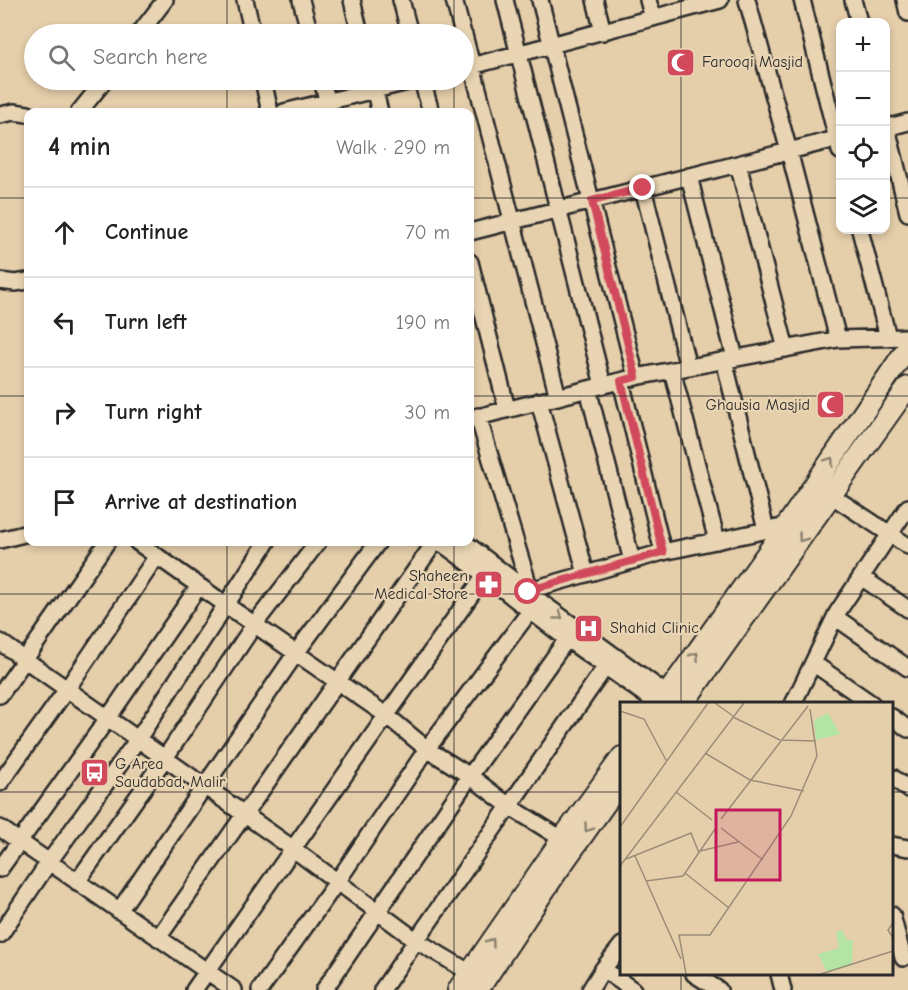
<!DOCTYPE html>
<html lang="en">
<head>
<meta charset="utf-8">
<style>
	:root { --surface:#fff; --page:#f2f2f2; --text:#222; --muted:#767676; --line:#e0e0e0 }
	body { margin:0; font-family:"Comic Neue",sans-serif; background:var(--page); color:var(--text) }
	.controls { position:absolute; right:18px; top:18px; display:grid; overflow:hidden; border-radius:12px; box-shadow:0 3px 9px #0003 }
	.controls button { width:54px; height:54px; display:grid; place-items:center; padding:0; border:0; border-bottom:2px solid var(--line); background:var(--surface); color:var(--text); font:30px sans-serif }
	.stop { position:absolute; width:18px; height:18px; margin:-14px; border:4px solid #d1495b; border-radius:50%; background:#fff }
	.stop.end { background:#d1495b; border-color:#fff; box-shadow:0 2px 6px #0008 }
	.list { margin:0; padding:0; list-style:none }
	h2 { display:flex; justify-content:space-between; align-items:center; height:78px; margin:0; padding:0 24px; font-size:26px }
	h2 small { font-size:20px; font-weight:400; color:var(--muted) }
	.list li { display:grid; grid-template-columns:39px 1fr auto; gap:18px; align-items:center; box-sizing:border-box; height:90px; padding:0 24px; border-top:2px solid var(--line) }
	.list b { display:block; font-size:22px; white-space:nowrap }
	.list em { font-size:20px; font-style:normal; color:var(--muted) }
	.icon { flex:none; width:33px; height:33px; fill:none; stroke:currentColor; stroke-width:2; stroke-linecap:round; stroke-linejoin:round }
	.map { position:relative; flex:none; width:908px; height:990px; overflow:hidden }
	.search { position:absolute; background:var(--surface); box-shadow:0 3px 9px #0003; left:24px; top:24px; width:450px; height:66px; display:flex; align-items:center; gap:15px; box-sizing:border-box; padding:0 21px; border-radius:33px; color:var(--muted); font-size:22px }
	.panel { position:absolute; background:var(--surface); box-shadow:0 3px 9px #0003; left:24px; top:108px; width:450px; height:438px; border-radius:12px }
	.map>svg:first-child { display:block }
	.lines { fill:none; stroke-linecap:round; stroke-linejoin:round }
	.minor-casing { stroke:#2b2b2b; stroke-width:20 }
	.major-casing { stroke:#2b2b2b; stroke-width:24 }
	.minor { stroke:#e9d5b3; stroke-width:15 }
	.major { stroke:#e9d5b3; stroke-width:20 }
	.oneway { stroke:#8a806f }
	.route { stroke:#d1495b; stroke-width:8 }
	.grid { fill:none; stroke:#2b2b2b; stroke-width:1.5; stroke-opacity:0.55 }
	.labels { text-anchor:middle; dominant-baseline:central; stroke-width:4.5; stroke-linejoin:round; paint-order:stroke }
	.poi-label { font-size:16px; fill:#2b2b2b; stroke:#e9d5b3; text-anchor:start }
	.inset-road { fill:none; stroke:#9b8d77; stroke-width:1.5 }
	.view { fill:#c2185b; fill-opacity:0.15; stroke:#c2185b; stroke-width:3 }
	.inset-edge { fill:none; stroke:#2b2b2b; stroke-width:3 }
</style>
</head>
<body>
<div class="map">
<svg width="908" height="990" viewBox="0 0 908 990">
	<rect width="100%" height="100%" fill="#e5ceaa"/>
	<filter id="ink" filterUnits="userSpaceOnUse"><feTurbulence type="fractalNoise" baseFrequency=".0167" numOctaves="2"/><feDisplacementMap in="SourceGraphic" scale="12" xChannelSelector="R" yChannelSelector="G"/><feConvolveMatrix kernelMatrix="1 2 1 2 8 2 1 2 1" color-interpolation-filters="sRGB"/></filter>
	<g filter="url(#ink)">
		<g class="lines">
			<defs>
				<path id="minor" d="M245 0 253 34
					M301 0 310 34
					M352 0 360 34
					M401 0 410 34
					M454 0 463 34
					M505 0 603 385
					M540 0 636 377
					M595 0 603 32
					M648 0 653 18
					M747 0 789 151 838 339
					M802 0 840 151
					M853 0 859 22
					M905 0 908 13
					M139 34 165 0
					M464 35 558 397
					M464 68 720 0
					M263 80 270 112
					M322 80 330 112
					M372 80 380 112
					M422 80 431 112
					M79 112 105 80
					M284 112 416 80
					M0 115 14 112 28 114
					M886 124 908 213
					M886 128 908 122
					M738 164 786 349
					M689 176 735 358
					M643 188 688 367
					M860 230 888 337
					M470 232 840 138
					M470 262 507 409
					M0 281 15 283 28 281
					M724 360 766 530
					M672 370 717 541
					M621 381 663 552
					M588 389 632 561
					M539 401 586 574
					M478 416 530 590
					M470 419 636 377 838 339 908 337
					M814 484 908 546
					M0 540 28 533
					M137 542 226 605 386 715 427 749 470 776 509 806 562 839
					M440 542 485 575 520 603 567 639 658 704
					M464 542 545 605 675 700
					M861 577 908 609
					M528 592 530 590 663 552 777 528H785
					M835 617 908 668
					M0 642 292 848 417 941 479 978
					M813 663 872 704
					M0 695 107 542
					M793 704 837 613 908 507
					M892 717 908 729
					M892 777 908 789
					M0 783 67 689 157 556
					M0 828 234 990
					M892 845 908 848
					M0 869 108 718 199 586
					M77 882 165 758 254 625 318 542
					M119 911 296 653 378 542
					M892 915 903 958
					M0 935 49 862 138 739 267 542
					M158 938 435 542
					M603 969 633 990
					M694 974 719 990
					M779 974 783 990
					M194 990 485 575
					M260 990 337 882 427 749 530 611
					M324 990 470 776 567 639
					M382 990 606 666
					M590 990 603 969 622 945"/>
				<path id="major" d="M660 704 785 528 908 347
					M683 704 908 387
					M458 990 562 839 622 757
					M478 990 556 873 622 780"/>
			</defs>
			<use href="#minor" class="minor-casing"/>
			<use href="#major" class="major-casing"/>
			<use href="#minor" class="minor"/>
			<use href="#major" class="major"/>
		</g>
		<defs><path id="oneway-chevron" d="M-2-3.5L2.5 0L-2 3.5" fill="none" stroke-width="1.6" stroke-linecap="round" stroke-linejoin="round" transform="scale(1.5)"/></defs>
		<g class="oneway">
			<use href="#oneway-chevron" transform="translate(830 461) rotate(-55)"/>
			<use href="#oneway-chevron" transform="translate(802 538) rotate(126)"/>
			<use href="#oneway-chevron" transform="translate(559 616) rotate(36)"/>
			<use href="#oneway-chevron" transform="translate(695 656) rotate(-55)"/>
			<use href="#oneway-chevron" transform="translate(588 828) rotate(125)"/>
			<use href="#oneway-chevron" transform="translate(491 942) rotate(-55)"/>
		</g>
	</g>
	<g class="lines" filter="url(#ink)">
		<path class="route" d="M528 592 530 590 663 552 621 381 636 377 592 201 643 188"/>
	</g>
	<path class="grid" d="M227 0V34M454 0V34M681 0V704M227 80V112M454 80V112M0 198H28M470 198H840M886 198H908M0 396H28M470 396H908M227 542V990M454 542V990M0 594H908M0 792H622M892 792H908M681 974V990"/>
	<defs>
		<symbol id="mosque-square" viewBox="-11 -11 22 22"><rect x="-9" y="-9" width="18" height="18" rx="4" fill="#d1495b" stroke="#e9d5b3"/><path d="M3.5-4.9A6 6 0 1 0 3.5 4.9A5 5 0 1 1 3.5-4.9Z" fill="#fff"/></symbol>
		<symbol id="pharmacy-square" viewBox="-11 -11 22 22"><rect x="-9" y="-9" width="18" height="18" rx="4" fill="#d1495b" stroke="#e9d5b3"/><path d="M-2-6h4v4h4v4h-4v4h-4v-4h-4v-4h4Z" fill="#fff"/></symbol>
		<symbol id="hospital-square" viewBox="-11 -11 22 22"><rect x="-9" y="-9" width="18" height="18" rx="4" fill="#d1495b" stroke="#e9d5b3"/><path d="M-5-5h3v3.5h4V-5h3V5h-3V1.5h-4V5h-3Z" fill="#fff"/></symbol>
		<symbol id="bus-square" viewBox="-11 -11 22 22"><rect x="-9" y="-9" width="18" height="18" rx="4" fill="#d1495b" stroke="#e9d5b3"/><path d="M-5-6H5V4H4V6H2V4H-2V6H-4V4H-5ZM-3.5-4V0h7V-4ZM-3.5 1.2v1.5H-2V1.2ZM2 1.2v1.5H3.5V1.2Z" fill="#fff"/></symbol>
	</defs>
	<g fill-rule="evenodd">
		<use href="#mosque-square" x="664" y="46" width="33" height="33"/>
		<use href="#mosque-square" x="814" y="388" width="33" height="33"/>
		<use href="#pharmacy-square" x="472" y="568" width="33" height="33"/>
		<use href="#hospital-square" x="572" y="612" width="33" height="33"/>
		<use href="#bus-square" x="78" y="756" width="33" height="33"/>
	</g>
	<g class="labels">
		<g class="poi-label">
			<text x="702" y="62">Farooqi Masjid</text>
			<text x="810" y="405" text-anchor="end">Ghausia Masjid</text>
			<text x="468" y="576" text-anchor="end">Shaheen<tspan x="468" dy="18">Medical Store</tspan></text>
			<text x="610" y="628">Shahid Clinic</text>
			<text x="115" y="764">G Area<tspan x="115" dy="18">Saudabad, Malir</tspan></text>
		</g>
	</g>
	<g transform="translate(620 702)">
		<rect width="273" height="273" fill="#e5ceaa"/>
		<path d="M208 11 220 32 196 38 194 18ZM222 228 227 238H233L232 263 207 270 198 252 219 246 216 230Z" fill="#b4e4a4"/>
		<path class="inset-road" d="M95 1 113 14M0 9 24 17 47 60M113 15 160 38 196 39M85 51 130 78 184 89M56 90 92 118M101 117 188 4M0 125 88 1M101 126 143 158M80 149 118 140M15 154 61 257M6 157 71 131 79 151M0 164 124 1M65 171 109 206M26 179 63 174 95 127M273 221 268 228 273 236M66 272 59 233H90L171 114 197 54 190 7M201 272 273 249"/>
		<path class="view" d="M96 108H160V178H96Z"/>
		<rect width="273" height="273" class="inset-edge"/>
	</g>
</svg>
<div class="controls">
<button>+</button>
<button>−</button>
<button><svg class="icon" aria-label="locate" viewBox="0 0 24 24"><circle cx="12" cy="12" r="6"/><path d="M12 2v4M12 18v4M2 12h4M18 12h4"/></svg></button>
<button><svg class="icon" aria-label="layers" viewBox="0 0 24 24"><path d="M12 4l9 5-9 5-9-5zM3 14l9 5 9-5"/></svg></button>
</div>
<div class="stop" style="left:528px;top:592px"></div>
<div class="stop end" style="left:643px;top:188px"></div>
<div class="search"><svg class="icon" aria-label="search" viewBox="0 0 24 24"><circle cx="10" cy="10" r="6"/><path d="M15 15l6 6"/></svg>Search here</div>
<section class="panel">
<h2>4 min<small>Walk · 290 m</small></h2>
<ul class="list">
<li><svg class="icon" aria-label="ahead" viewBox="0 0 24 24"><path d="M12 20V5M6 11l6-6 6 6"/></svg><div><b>Continue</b></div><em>70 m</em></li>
<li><svg class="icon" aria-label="left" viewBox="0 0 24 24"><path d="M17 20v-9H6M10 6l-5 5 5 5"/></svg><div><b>Turn left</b></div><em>190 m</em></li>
<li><svg class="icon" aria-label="right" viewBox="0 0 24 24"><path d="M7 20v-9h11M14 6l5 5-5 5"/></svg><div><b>Turn right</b></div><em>30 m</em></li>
<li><svg class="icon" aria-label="arrive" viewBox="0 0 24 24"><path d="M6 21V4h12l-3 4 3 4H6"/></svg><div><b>Arrive at destination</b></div></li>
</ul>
</section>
</div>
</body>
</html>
